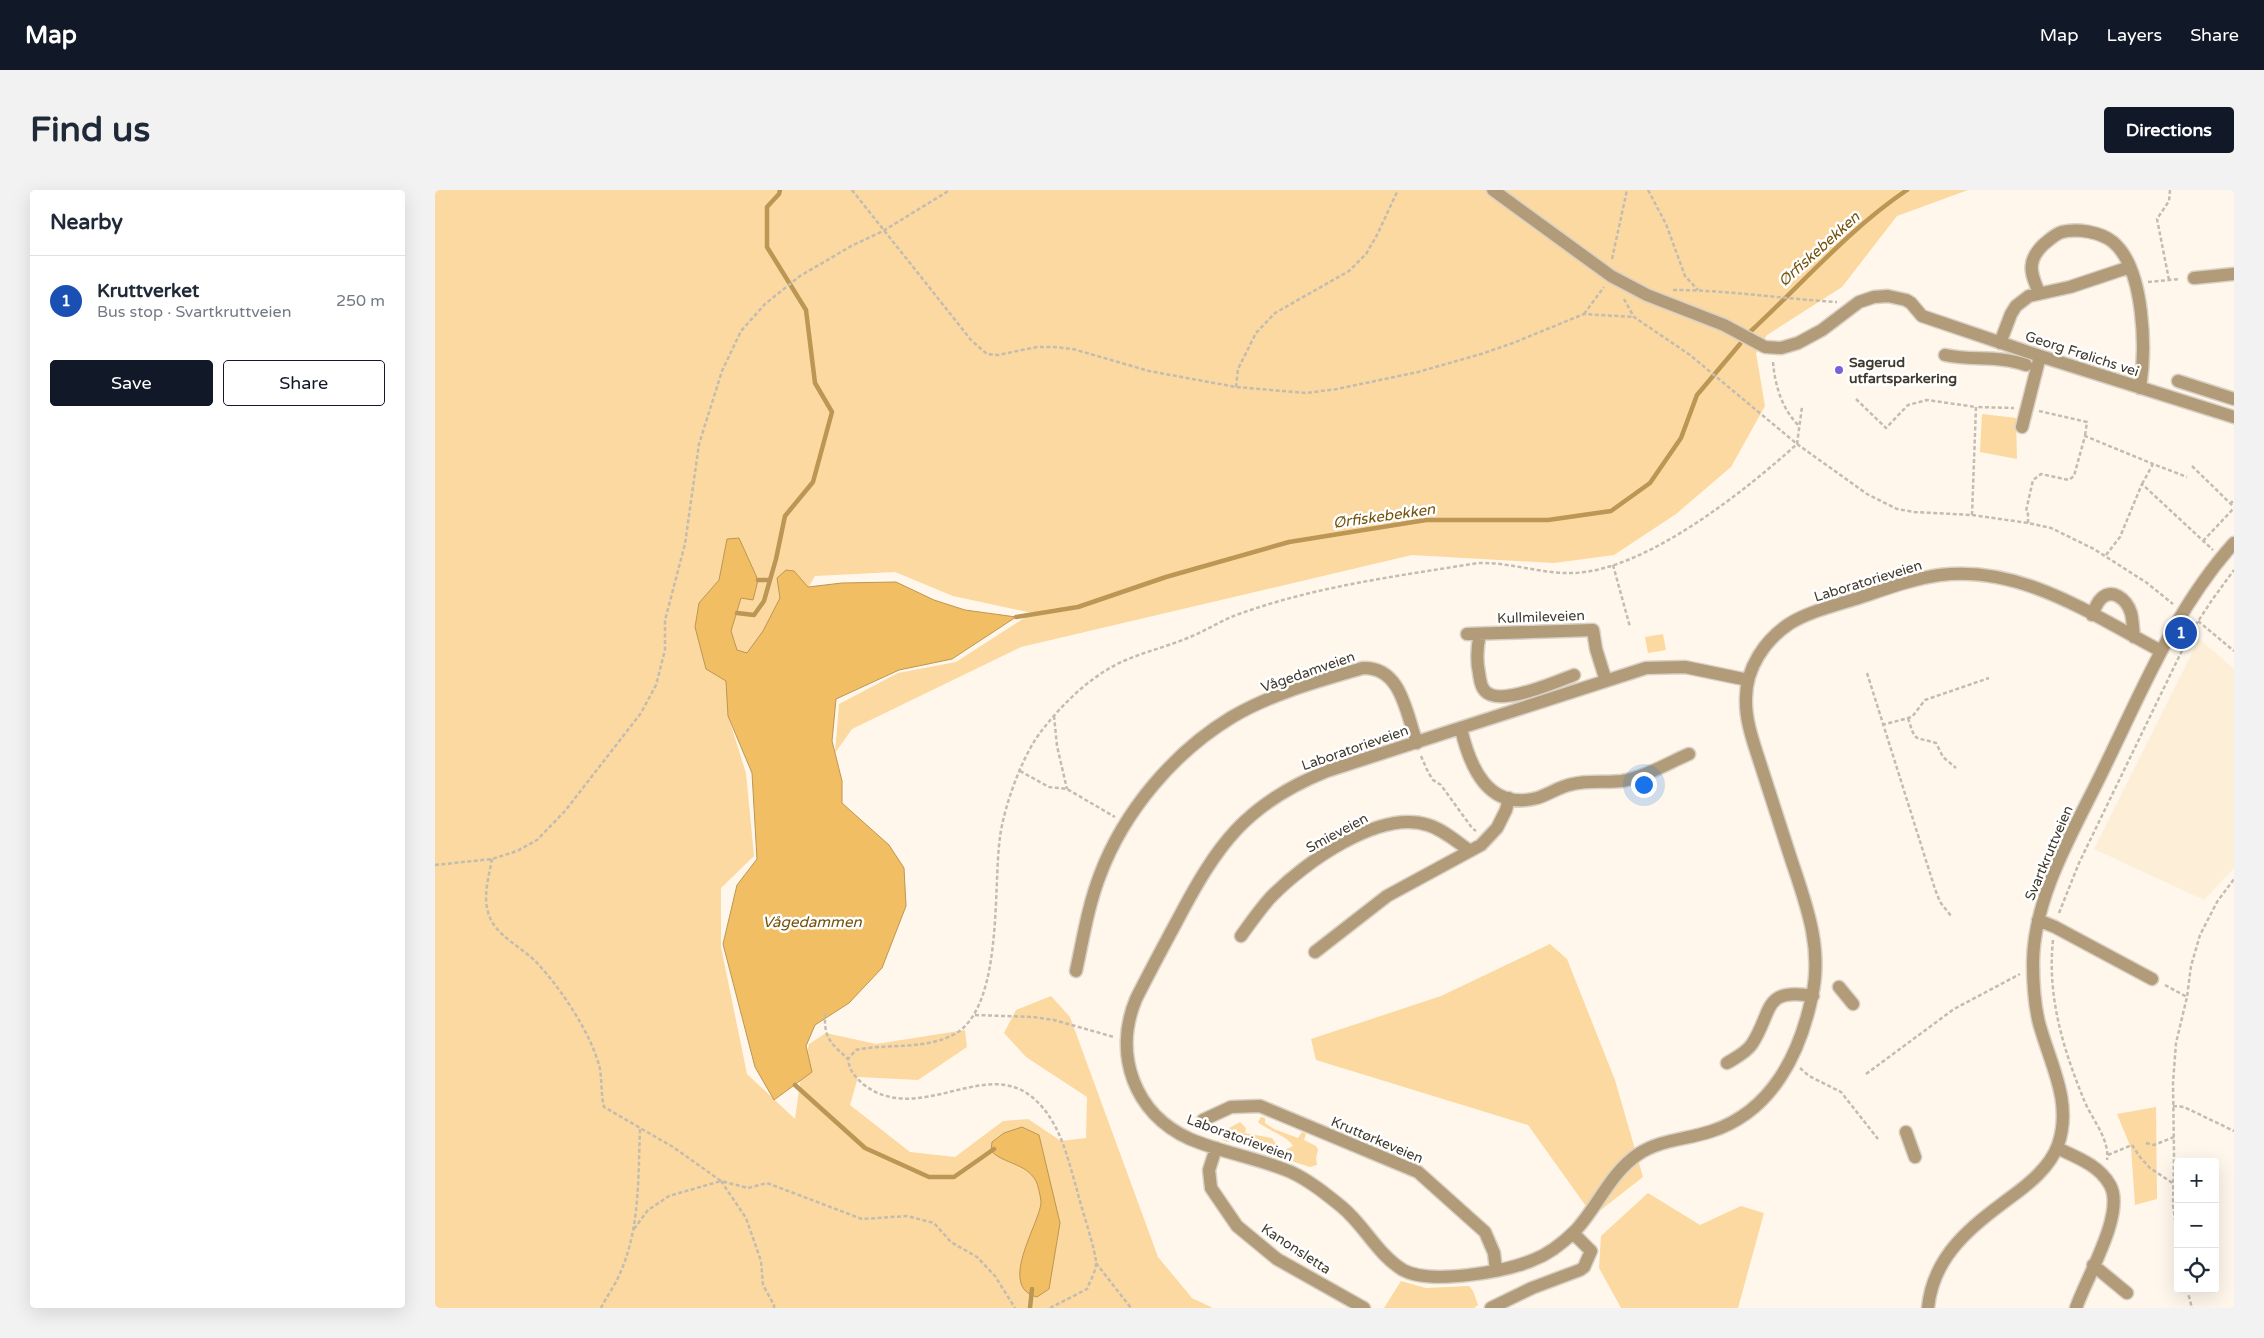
<!DOCTYPE html>
<html lang="en">
<head>
<meta charset="utf-8">
<style>
	:root { --surface:#fff; --page:#f2f2f3; --text:#1f2937; --muted:#747a83; --line:#e0e1e3; --accent:#111827 }
	body { margin:0; font-family:"Varela Round",sans-serif; background:var(--page); color:var(--text) }
	.controls { position:absolute; right:15px; bottom:15px; display:grid; overflow:hidden; border-radius:5px; box-shadow:0 5px 20px #0002 }
	.controls button { width:45px; height:45px; display:grid; place-items:center; padding:0; border:0; border-bottom:1px solid var(--line); background:var(--surface); color:var(--text); font:25px sans-serif }
	.you { position:absolute; left:1208px; top:594px; width:18px; height:18px; margin:-12px; border:4px solid #fff; border-radius:50%; background:#1a73e8; box-shadow:0 0 0 8px #1a73e833 }
	.badge { display:grid; place-items:center; width:32px; height:32px; border-radius:50%; background:var(--accent); color:#fff; font-size:16px; font-weight:700 }
	.pin { position:absolute; translate:-50% -50%; border:2px solid #fff; box-shadow:0 1px 5px #0006 }
	.list { margin:0; padding:0; list-style:none }
	h2 { display:flex; justify-content:space-between; align-items:center; height:65px; margin:0; padding:0 20px; font-size:21px }
	h2 small { font-size:16px; font-weight:400; color:var(--muted) }
	.list li { display:grid; grid-template-columns:32px 1fr auto; gap:15px; align-items:center; box-sizing:border-box; height:90px; padding:0 20px; border-top:1px solid var(--line) }
	.list b { display:block; font-size:19px; white-space:nowrap }
	.list p { margin:0; font-size:16px; white-space:nowrap; color:var(--muted) }
	.list em { font-size:16px; font-style:normal; color:var(--muted) }
	.actions { display:flex; gap:10px; padding:15px 20px }
	.actions a { flex:1; padding:11px 0; border:1px solid var(--accent); border-radius:5px; text-align:center; font-size:18px; color:var(--accent) }
	.actions .main { background:var(--accent); color:#fff }
	.icon { flex:none; width:28px; height:28px; fill:none; stroke:currentColor; stroke-width:2; stroke-linecap:round; stroke-linejoin:round }
	.map { position:relative; flex:none; width:1799px; height:1118px; overflow:hidden; border-radius:5px }
	header { display:flex; align-items:center; gap:30px; box-sizing:border-box; height:70px; padding:0 25px; background:var(--accent); color:#fff }
	header strong { font-size:24px }
	nav { display:flex; gap:28px; margin-inline-start:auto; font-size:18px }
	.intro { display:flex; align-items:center; justify-content:space-between; box-sizing:border-box; height:120px; padding:0 30px }
	h1 { margin:0; font-size:35px }
	.button { padding:12px 22px; border-radius:5px; background:var(--accent); color:#fff; font-size:18px; font-weight:700 }
	main { display:flex; gap:30px; padding:0 30px }
	aside { flex:1; background:var(--surface); border-radius:5px; box-shadow:0 5px 20px #0002 }
	.map>svg:first-child { display:block }
	.built { fill:#fceed7 }
	.green { fill:#fbd9a1 }
	.water { fill:#f1be64; stroke:#bc9654 }
	.lines { fill:none; stroke-linecap:round; stroke-linejoin:round }
	.stream { stroke:#bc9654; stroke-width:4.5 }
	.minor-casing { stroke:#d9d1c5; stroke-width:15 }
	.path { stroke:#c3bcb0; stroke-width:2.5; stroke-dasharray:4 2.5; stroke-linecap:butt }
	.minor { stroke:#b19b78; stroke-width:12 }
	.poi-dot { fill:#7a60da; stroke:#fff; stroke-width:2 }
	.labels { text-anchor:middle; dominant-baseline:central; stroke-width:5; stroke-linejoin:round; paint-order:stroke }
	.street-label { font-size:14px; fill:#40392d; stroke:#fff }
	.poi-label { font-size:14px; font-weight:bold; fill:#40392d; stroke:#fff; text-anchor:start }
	.water-label { font-size:15px; font-style:italic; fill:#735109; stroke:#fff }
</style>
</head>
<body>
<header>
<strong>Map</strong>
<nav><a>Map</a><a>Layers</a><a>Share</a></nav>
</header>
<div class="intro"><h1>Find us</h1><a class="button">Directions</a></div>
<main>
<aside>
<h2>Nearby<small></small></h2>
<ul class="list">
<li><span class="badge" style="background:#1a4fb4">1</span><div><b>Kruttverket</b><p>Bus stop · Svartkruttveien</p></div><em>250 m</em></li>
</ul>
<div class="actions"><a class="main">Save</a><a>Share</a></div>
</aside>
<div class="map">
<svg width="1799" height="1118" viewBox="0 0 1799 1118">
	<rect width="100%" height="100%" fill="#fff7eb"/>
	<path class="built" d="M1764 449 1799 479V678L1769 710 1659 659Z"/>
	<path class="green" d="M0 0H1533L1462 26 1407 97 1332 145 1321 163 1330 216 1296 277 1241 324 1179 365 1119 373 977 365 586 457 417 539 400 563 404 514 463 483 521 472 597 423 518 406 460 382 380 386 294 529 311 583 319 666 286 698V757L312 884 360 929 366 886 374 854 391 843 441 854 530 840 532 857 483 890 423 887 415 915 475 962 520 967 568 931 593 929 626 951 651 948 652 907 591 867 569 843 581 820 616 806 635 827 723 1067 757 1108 778 1118H0Z
		M1547 224 1581 228 1582 269 1545 262Z
		M1228 444 1231 460 1213 463 1210 447Z
		M1115 754 1132 769 1180 890 1208 987 1158 1026 1093 935 881 870 876 849 1006 806Z
		M1721 917 1722 1009 1700 1015 1696 958 1682 924Z
		M826 927 830 928V933L839 939 863 948 867 942 871 944 869 950 881 956 883 960 881 968 882 975 875 977 811 956V948C803 945 799 946 793 952L787 950 789 948 785 943 805 932 811 938 810 943 837 948 843 957 850 960 858 956C854 947 832 940 823 932Z
		M1213 1003 1265 1035 1306 1016 1329 1023 1303 1118H1186L1164 1078 1166 1046Z
		M966 1091 991 1098 1034 1096 1038 1101 1043 1115 1039 1118H949Z"/>
	<path class="water" d="M304 348 323 390 318 410 306 408 296 441 302 460 312 463 328 441 345 408 342 388 351 380 359 381 373 397 407 393 461 392 499 410 530 420 581 427 517 469 464 480 401 509 397 551 407 591V613L454 655 469 678 471 716 447 778 414 813 380 835 371 856 377 882 339 910 320 877 288 754 302 695 322 669 317 583 293 526 291 491 271 479 260 437 264 413 284 390 292 349Z
		M587 937 604 945 625 1033 614 1099 602 1107C562 1097 604 1035 606 1013 606 1008 603 995 601 991 591 973 569 974 556 961L557 952 569 943Z"/>
	<g class="lines">
		<path class="stream" d="M1316 141C1368 93 1414 39 1472 0
			M323 390H334
			M302 423 319 425 329 411 341 369 350 326 378 292 397 222 380 193 371 120 332 57V17L344 4 345 0
			M581 427 643 417 731 387 854 352 991 330H1113L1176 321 1215 293 1246 248 1262 205 1305 154
			M360 895 430 958 494 987H519L559 959
			M595 1118 597 1099"/>
		<defs>
			<path id="minor" d="M1058 0 1176 86 1212 105 1289 135 1330 157 1346 158 1363 153 1387 140 1424 112 1439 107 1453 106 1471 110 1476 113 1487 126 1605 166 1799 227
				M1759 88 1799 84
				M1604 103C1601 94 1595 84 1597 74 1598 66 1603 60 1608 55 1614 50 1620 44 1627 42 1642 38 1666 42 1678 52 1710 79 1711 160 1705 198
				M1565 153 1576 124 1581 116 1594 106 1635 97 1695 77
				M1510 165C1536 171 1564 165 1591 175
				M1743 191 1799 209
				M1587 237 1605 166
				M1657 425C1659 421 1661 415 1664 411 1676 395 1692 410 1696 423 1698 431 1698 440 1699 447
				M1032 444 1158 440 1161 459 1171 491
				M1045 444C1042 457 1041 469 1044 483 1045 489 1045 496 1050 501 1064 517 1121 492 1139 485
				M1313 490 1250 477 1211 478 892 581C810 614 782 655 742 731 728 757 714 783 701 809 678 864 699 924 755 949 788 963 823 968 856 982 875 991 891 1004 907 1017 929 1035 943 1065 968 1080 995 1095 1070 1082 1098 1070 1114 1064 1129 1052 1141 1040 1163 1016 1175 984 1202 965 1225 949 1251 950 1277 941 1337 921 1365 864 1377 806 1388 758 1371 714 1356 669 1346 638 1336 607 1326 576 1319 554 1310 531 1311 508 1311 478 1330 450 1354 434 1373 422 1398 416 1420 409 1448 400 1476 389 1505 385 1587 375 1657 425 1726 461
				M1026 539C1035 577 1053 621 1102 608 1115 604 1125 596 1138 594 1154 590 1171 593 1187 591 1210 587 1233 573 1254 564
				M1603 730 1620 737 1717 789
				M806 746C816 732 825 719 836 707 869 673 944 619 993 635 1009 640 1022 652 1035 661
				M880 762 952 706 1046 655 1062 638 1071 620 1074 608
				M641 781C648 749 653 716 665 685 689 621 739 562 797 527 838 503 884 491 928 478 967 477 971 524 982 553
				M1404 797 1418 814
				M1292 873C1300 868 1311 863 1317 854 1338 822 1327 797 1378 806
				M768 930 796 917 825 916 983 982 1050 1042 1059 1063 1061 1080
				M1471 942 1480 967
				M781 958 774 980 776 998 802 1036 842 1069 929 1118
				M1622 958C1641 967 1664 975 1675 995 1691 1023 1651 1088 1641 1118
				M1658 1075 1692 1103
				M1056 1118 1097 1098 1145 1080 1149 1077 1156 1061 1138 1043
				M1493 1118C1498 1065 1537 1036 1576 1007 1594 994 1615 977 1623 955 1638 912 1615 874 1604 833 1599 813 1598 792 1598 772 1599 702 1643 634 1672 572 1709 496 1742 416 1799 353"/>
		</defs>
		<use href="#minor" class="minor-casing"/>
		<path class="path" d="M417 0 536 150 552 164 563 165 602 157H619L638 159 714 181 801 197 871 203 902 199 983 182 1046 164 1078 153 1149 124 1199 127
			M1213 0 1231 34 1250 86 1263 100
			M1177 69 1192 0
			M1734 90 1722 29 1734 11 1735 0
			M1713 92 1745 89
			M1238 100C1293 100 1348 109 1402 112
			M1189 109 1199 127 1255 165 1362 254 1432 304 1462 319 1479 322 1537 325 1593 333 1616 338 1659 359 1712 393 1738 414
			M1149 124 1169 97
			M1338 172C1340 196 1347 219 1364 236
			M801 197 803 179 821 143 840 123 914 81 931 64 942 45 963 0
			M1421 209 1451 238 1473 215 1492 210 1541 217
			M1604 221 1652 232 1650 246
			M1757 276 1799 317
			M1707 294 1718 274 1752 287
			M1795 314 1799 310
			M1537 325 1541 217 1579 218
			M1593 333V324L1591 321 1598 290 1606 284 1634 290 1639 286 1650 246 1718 274
			M1768 351 1799 318
			M1671 365 1685 347 1707 294 1778 360
			M1178 375 1195 437
			M1763 431 1799 461
			M1432 483 1500 699 1505 712 1516 726
			M619 526 622 556 632 599
			M1473 528C1481 554 1479 546 1501 553L1508 567 1521 578
			M1447 535 1477 527 1490 510 1554 488
			M986 566 993 582 998 590 1006 595 1037 638 1041 641
			M585 581 614 597 632 599 680 627
			M57 669C54 685 48 706 53 722 59 746 88 757 103 774 127 800 157 845 165 879 167 892 166 905 169 917L238 957 286 991 313 998 332 993 427 1029 472 1026 499 1033 516 1052 542 1067 560 1086 580 1118
			M0 675 57 669 82 661 102 650 130 621 206 523 221 495 230 460V430L250 354 264 254 287 181 306 141 330 114 365 86 418 55 448 41 515 0
			M1624 723 1644 673 1756 442 1777 410 1799 380
			M1618 750C1612 806 1628 859 1649 910 1656 928 1675 949 1672 970
			M1730 795 1752 807
			M390 823C389 849 395 852 413 869
			M540 825 598 827 619 830 679 847
			M1365 878 1374 886 1406 902 1443 949
			M1431 884 1519 819 1585 784
			M1738 916 1749 917 1799 941
			M1711 953 1719 955 1739 947
			M1673 965 1697 955 1705 967 1715 978 1739 994
			M286 991 311 1028 326 1071 328 1095 339 1115V1118
			M199 1039 213 1020 234 1006 286 991
			M1743 1051 1738 1015 1739 964 1738 893 1741 853 1752 807 1756 776 1765 745 1782 712 1799 689
			M661 1073 696 1118
			M1752 1099 1757 1118
			M166 1118C172 1106 181 1094 186 1081 205 1037 203 987 205 939
			M615 1118 652 1099C655 1091 661 1081 661 1074 662 1064 645 1014 642 1000 632 966 624 926 593 904 546 871 481 936 428 894 420 887 414 880 413 869L421 860C453 853 493 861 523 842 568 811 558 697 565 647 569 616 588 563 608 539 630 511 658 484 691 470 712 461 734 456 755 447 772 440 787 430 804 424 882 396 963 386 1043 373 1075 372 1106 384 1138 383 1210 381 1310 301 1362 254L1367 217"/>
		<use href="#minor" class="minor"/>
	</g>
	<circle class="poi-dot" cx="1404" cy="180" r="5"/>
	<g class="labels">
		<g class="street-label">
			<text transform="translate(1647 164) rotate(18)">Georg Frølichs vei</text>
			<text transform="translate(1433 391) rotate(-17)">Laboratorieveien</text>
			<text transform="translate(1106 427) rotate(-2)">Kullmileveien</text>
			<text transform="translate(873 482) rotate(-19)">Vågedamveien</text>
			<text transform="translate(920 558) rotate(-19)">Laboratorieveien</text>
			<text transform="translate(902 643) rotate(-28)">Smieveien</text>
			<text transform="translate(1614 663) rotate(-67)">Svartkruttveien</text>
			<text transform="translate(805 948) rotate(20)">Laboratorieveien</text>
			<text transform="translate(942 950) rotate(23)">Kruttørkeveien</text>
			<text transform="translate(861 1059) rotate(33)">Kanonsletta</text>
		</g>
		<g class="poi-label">
			<text x="1414" y="172">Sagerud<tspan x="1414" dy="16">utfartsparkering</tspan></text>
		</g>
		<g class="water-label">
			<text transform="translate(1384 59) rotate(-42)">Ørfiskebekken</text>
			<text transform="translate(949 326) rotate(-8)">Ørfiskebekken</text>
			<text x="377" y="732">Vågedammen</text>
		</g>
	</g>
</svg>
<div class="controls">
<button>+</button>
<button>−</button>
<button><svg class="icon" aria-label="locate" viewBox="0 0 24 24"><circle cx="12" cy="12" r="6"/><path d="M12 2v4M12 18v4M2 12h4M18 12h4"/></svg></button>
</div>
<div class="you"></div>
<div class="pin badge" style="left:1746px;top:443px;background:#1a4fb4">1</div>
</div>
</main>
</body>
</html>
